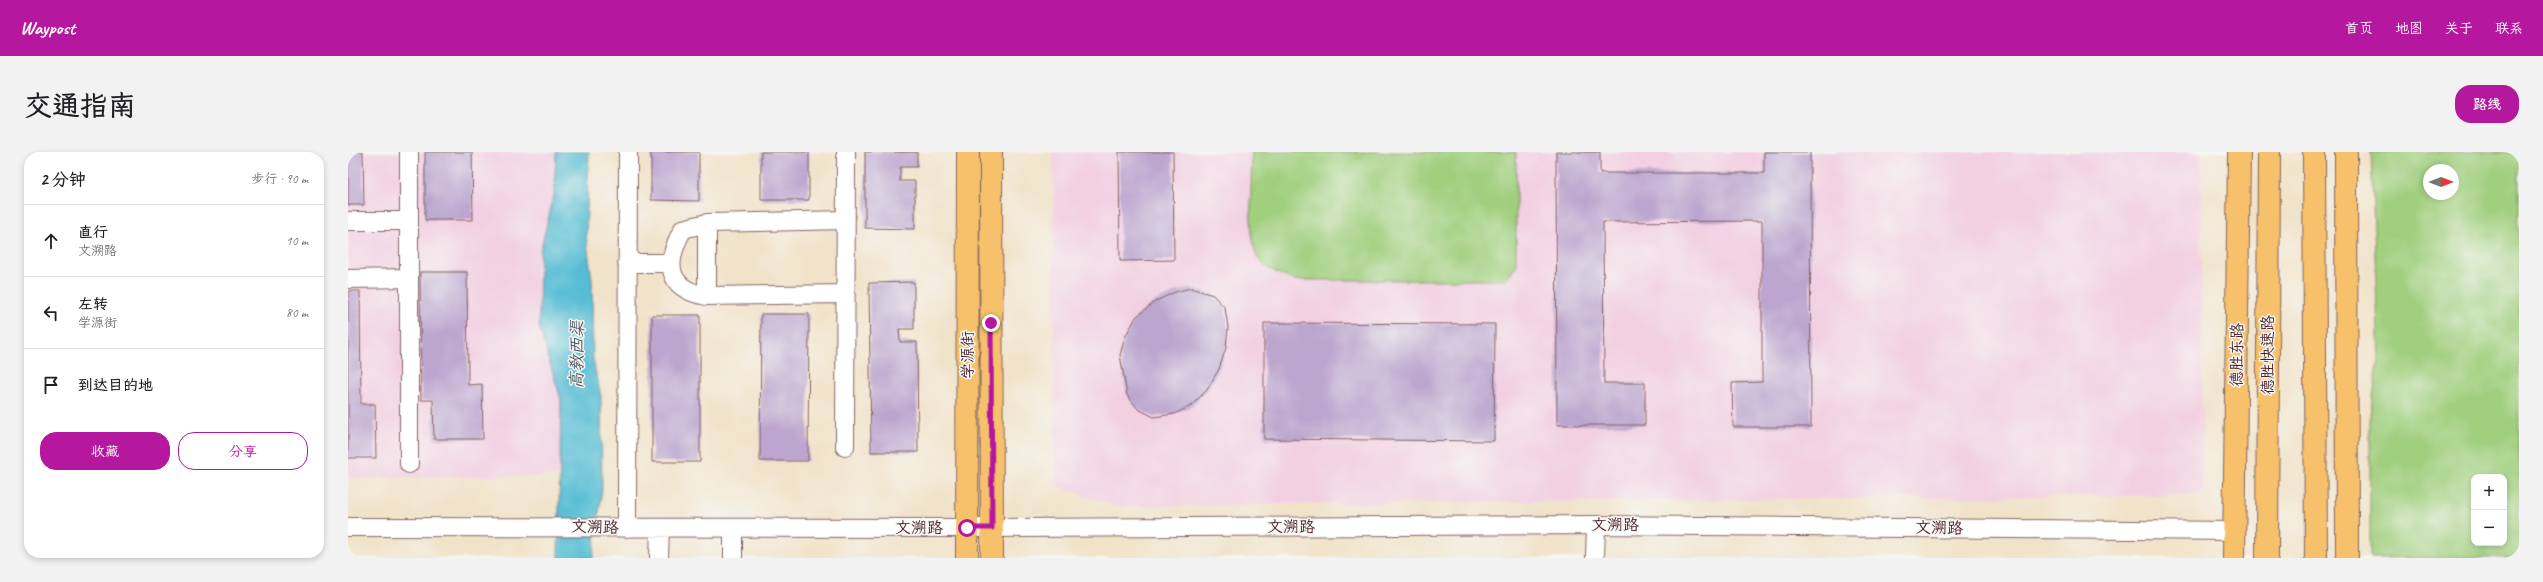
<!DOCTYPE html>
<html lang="zh">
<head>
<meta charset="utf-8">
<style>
	:root { --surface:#fff; --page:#f2f2f2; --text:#202124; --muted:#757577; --line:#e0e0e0; --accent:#b5179e }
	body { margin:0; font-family:Caveat,"LXGW WenKai TC",sans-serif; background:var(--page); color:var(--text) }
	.controls { position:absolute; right:12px; bottom:12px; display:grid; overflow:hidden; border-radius:8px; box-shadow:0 2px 6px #0003 }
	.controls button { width:36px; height:36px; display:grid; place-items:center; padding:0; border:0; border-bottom:1px solid var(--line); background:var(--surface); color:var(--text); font:20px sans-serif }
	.compass { position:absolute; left:2075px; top:12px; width:36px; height:36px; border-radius:50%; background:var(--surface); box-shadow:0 2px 6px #0003; rotate:90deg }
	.stop { position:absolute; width:12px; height:12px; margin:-9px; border:3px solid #b5179e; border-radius:50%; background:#fff }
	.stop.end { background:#b5179e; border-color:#fff; box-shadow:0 1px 4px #0008 }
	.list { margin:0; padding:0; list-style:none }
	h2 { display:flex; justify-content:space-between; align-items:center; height:52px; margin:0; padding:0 16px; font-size:17px }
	h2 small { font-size:13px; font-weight:400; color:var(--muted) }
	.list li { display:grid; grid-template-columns:26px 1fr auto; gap:12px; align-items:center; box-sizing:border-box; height:72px; padding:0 16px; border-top:1px solid var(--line) }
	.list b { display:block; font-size:15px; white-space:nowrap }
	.list p { margin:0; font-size:13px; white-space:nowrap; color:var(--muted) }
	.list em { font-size:13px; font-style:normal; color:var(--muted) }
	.actions { display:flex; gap:8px; padding:12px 16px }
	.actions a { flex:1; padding:9px 0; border:1px solid var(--accent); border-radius:16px; text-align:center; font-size:14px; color:var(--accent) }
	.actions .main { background:var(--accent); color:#fff }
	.icon { flex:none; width:22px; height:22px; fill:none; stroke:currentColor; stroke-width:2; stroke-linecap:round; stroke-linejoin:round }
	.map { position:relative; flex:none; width:2171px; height:406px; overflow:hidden; border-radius:16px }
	header { display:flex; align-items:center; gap:24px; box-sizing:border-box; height:56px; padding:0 20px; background:var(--accent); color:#fff }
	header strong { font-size:19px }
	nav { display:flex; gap:22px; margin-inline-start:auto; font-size:14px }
	.intro { display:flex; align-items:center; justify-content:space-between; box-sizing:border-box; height:96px; padding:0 24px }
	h1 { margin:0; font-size:28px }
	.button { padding:10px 18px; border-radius:16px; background:var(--accent); color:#fff; font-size:14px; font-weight:700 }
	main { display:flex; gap:24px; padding:0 24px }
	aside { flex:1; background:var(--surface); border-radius:16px; box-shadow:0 2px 6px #0003 }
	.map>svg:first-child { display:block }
	.built { fill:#f2d0e2 }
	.green { fill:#a0cf7e; stroke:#757754; fill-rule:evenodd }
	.water { fill:#56bdd4; stroke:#506e80 }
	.building { fill:#bca6cf }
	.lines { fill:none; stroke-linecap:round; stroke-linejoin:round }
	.minor-casing { stroke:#846463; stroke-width:20 }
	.major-casing { stroke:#846463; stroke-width:24 }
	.highway-casing { stroke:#846463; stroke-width:24 }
	.minor { stroke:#fff; stroke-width:18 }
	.major { stroke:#f6c16b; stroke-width:22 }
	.highway { stroke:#f6c16b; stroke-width:22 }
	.route { stroke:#b5179e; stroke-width:5 }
	.labels { text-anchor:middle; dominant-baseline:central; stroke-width:3; stroke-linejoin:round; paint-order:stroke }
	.street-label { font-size:16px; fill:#4a1f2b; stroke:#f6f6f2 }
	.water-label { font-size:17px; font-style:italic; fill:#4e5666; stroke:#f6f6f2 }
</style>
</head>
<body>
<header>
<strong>Waypost</strong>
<nav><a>首页</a><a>地图</a><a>关于</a><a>联系</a></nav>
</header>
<div class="intro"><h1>交通指南</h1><a class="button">路线</a></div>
<main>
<aside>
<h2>2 分钟<small>步行 · 90 m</small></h2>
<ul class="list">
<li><svg class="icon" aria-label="ahead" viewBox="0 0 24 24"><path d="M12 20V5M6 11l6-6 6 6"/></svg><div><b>直行</b><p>文溯路</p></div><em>10 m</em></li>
<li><svg class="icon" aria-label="left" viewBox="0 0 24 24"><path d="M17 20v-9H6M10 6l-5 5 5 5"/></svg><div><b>左转</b><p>学源街</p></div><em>80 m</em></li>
<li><svg class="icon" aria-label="arrive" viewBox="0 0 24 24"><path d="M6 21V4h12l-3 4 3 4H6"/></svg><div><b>到达目的地</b></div></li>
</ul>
<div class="actions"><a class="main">收藏</a><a>分享</a></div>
</aside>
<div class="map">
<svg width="2171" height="406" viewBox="0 0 2171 406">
	<rect width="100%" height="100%" fill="#f6f6f2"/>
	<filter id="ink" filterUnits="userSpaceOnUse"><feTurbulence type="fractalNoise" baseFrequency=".025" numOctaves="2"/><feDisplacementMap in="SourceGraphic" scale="8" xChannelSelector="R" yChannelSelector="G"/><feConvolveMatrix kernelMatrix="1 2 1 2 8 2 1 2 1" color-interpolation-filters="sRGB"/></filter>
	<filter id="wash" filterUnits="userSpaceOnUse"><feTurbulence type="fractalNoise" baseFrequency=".012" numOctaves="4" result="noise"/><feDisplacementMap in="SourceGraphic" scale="16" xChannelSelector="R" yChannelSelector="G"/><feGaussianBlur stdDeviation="0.9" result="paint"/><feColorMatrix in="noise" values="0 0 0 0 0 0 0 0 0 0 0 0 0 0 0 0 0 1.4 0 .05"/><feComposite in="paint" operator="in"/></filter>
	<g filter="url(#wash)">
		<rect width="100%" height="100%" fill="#f1e3ca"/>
		<path class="built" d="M0 0H208L206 43 192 100 191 175 213 248 211 324 0 326Z
			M705 0H1853L1854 343 766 354 707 333Z"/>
		<path class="green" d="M904 0H1168V114L1157 128H946C934 123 921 119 912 109 898 95 904 22 904 0Z
			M2023 0H2171V406H2022V262L2031 208ZM2081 18H2105V42H2081ZM2126 325H2156V391H2126Z"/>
		<path class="water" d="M208 0H241L238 83 244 128 245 208 253 245 254 337 245 406H210L213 248 191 175 192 100 206 43Z"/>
		<g id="blocks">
			<path class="building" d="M0 0H15L16 53H0Z
				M77 0H124L125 68H77Z
				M303 0H351V49L303 48Z
				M413 0H461V48H413Z
				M517 0H569V15H552V29H567V77L517 76Z
				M771 0H825L826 108 772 109Z
				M1208 0H1252V21H1416V0H1462L1463 275H1385L1384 231 1414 230V69L1255 70 1256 231H1297V273H1209Z
				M72 120H119L120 233 134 232 135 287H86L85 248H73Z
				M566 130V177H551L552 190H569L570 300H523L521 131Z
				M843 136 865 143 877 156 880 175 878 196 871 217 859 238 843 254 826 262 806 265 790 257 779 243 772 203 777 185 788 165 808 149 827 140Z
				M0 139H12L13 252H27L28 306H0Z
				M413 162H461L460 309H412Z
				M304 163H352V310H304Z
				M916 171 1147 172 1146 289 916 287Z"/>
		</g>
	</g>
	<g filter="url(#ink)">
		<use href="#blocks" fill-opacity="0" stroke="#846463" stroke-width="1"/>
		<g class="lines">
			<defs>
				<path id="minor" d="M0 69H61
					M359 71 335 77C317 110 317 137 359 144
					M279 111H322
					M0 127 61 126
					M498 142 359 144V71L498 68
					M497 295 498 0
					M61 312V0
					M0 375 644 376 1248 373 1887 379
					M279 376 280 0
					M311 406 312 376
					M385 406V376
					M1247 406 1248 373"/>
				<path id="major" d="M643 0 644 406
					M1998 0 1999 406
					M619 406 620 0
					M1886 406 1891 0"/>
				<path id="highway" d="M1966 0 1968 406
					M1919 406 1921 0"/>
			</defs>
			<use href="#minor" class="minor-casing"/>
			<use href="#major" class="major-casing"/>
			<use href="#highway" class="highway-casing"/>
			<use href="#minor" class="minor"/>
			<use href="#major" class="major"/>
			<use href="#highway" class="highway"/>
		</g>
	</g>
	<g class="lines" filter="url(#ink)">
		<path class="route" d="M619 376H644L643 171"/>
	</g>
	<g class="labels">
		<g class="street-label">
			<text transform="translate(620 203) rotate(-90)">学源街</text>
			<text transform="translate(1889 203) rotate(-89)">德胜东路</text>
			<text transform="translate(1920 203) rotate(-90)">德胜快速路</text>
			<text x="1267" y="373">文溯路</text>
			<text transform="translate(247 375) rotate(2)">文溯路</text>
			<text x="943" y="375">文溯路</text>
			<text x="571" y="376">文溯路</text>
			<text transform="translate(1591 376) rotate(1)">文溯路</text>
		</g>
		<g class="water-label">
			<text transform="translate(229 203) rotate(-89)">高教西渠</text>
		</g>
	</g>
</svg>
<div class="controls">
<button>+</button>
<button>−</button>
</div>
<svg class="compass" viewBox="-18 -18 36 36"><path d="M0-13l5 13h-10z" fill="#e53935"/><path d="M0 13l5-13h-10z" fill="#757577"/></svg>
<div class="stop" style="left:619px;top:376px"></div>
<div class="stop end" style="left:643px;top:171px"></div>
</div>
</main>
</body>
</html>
